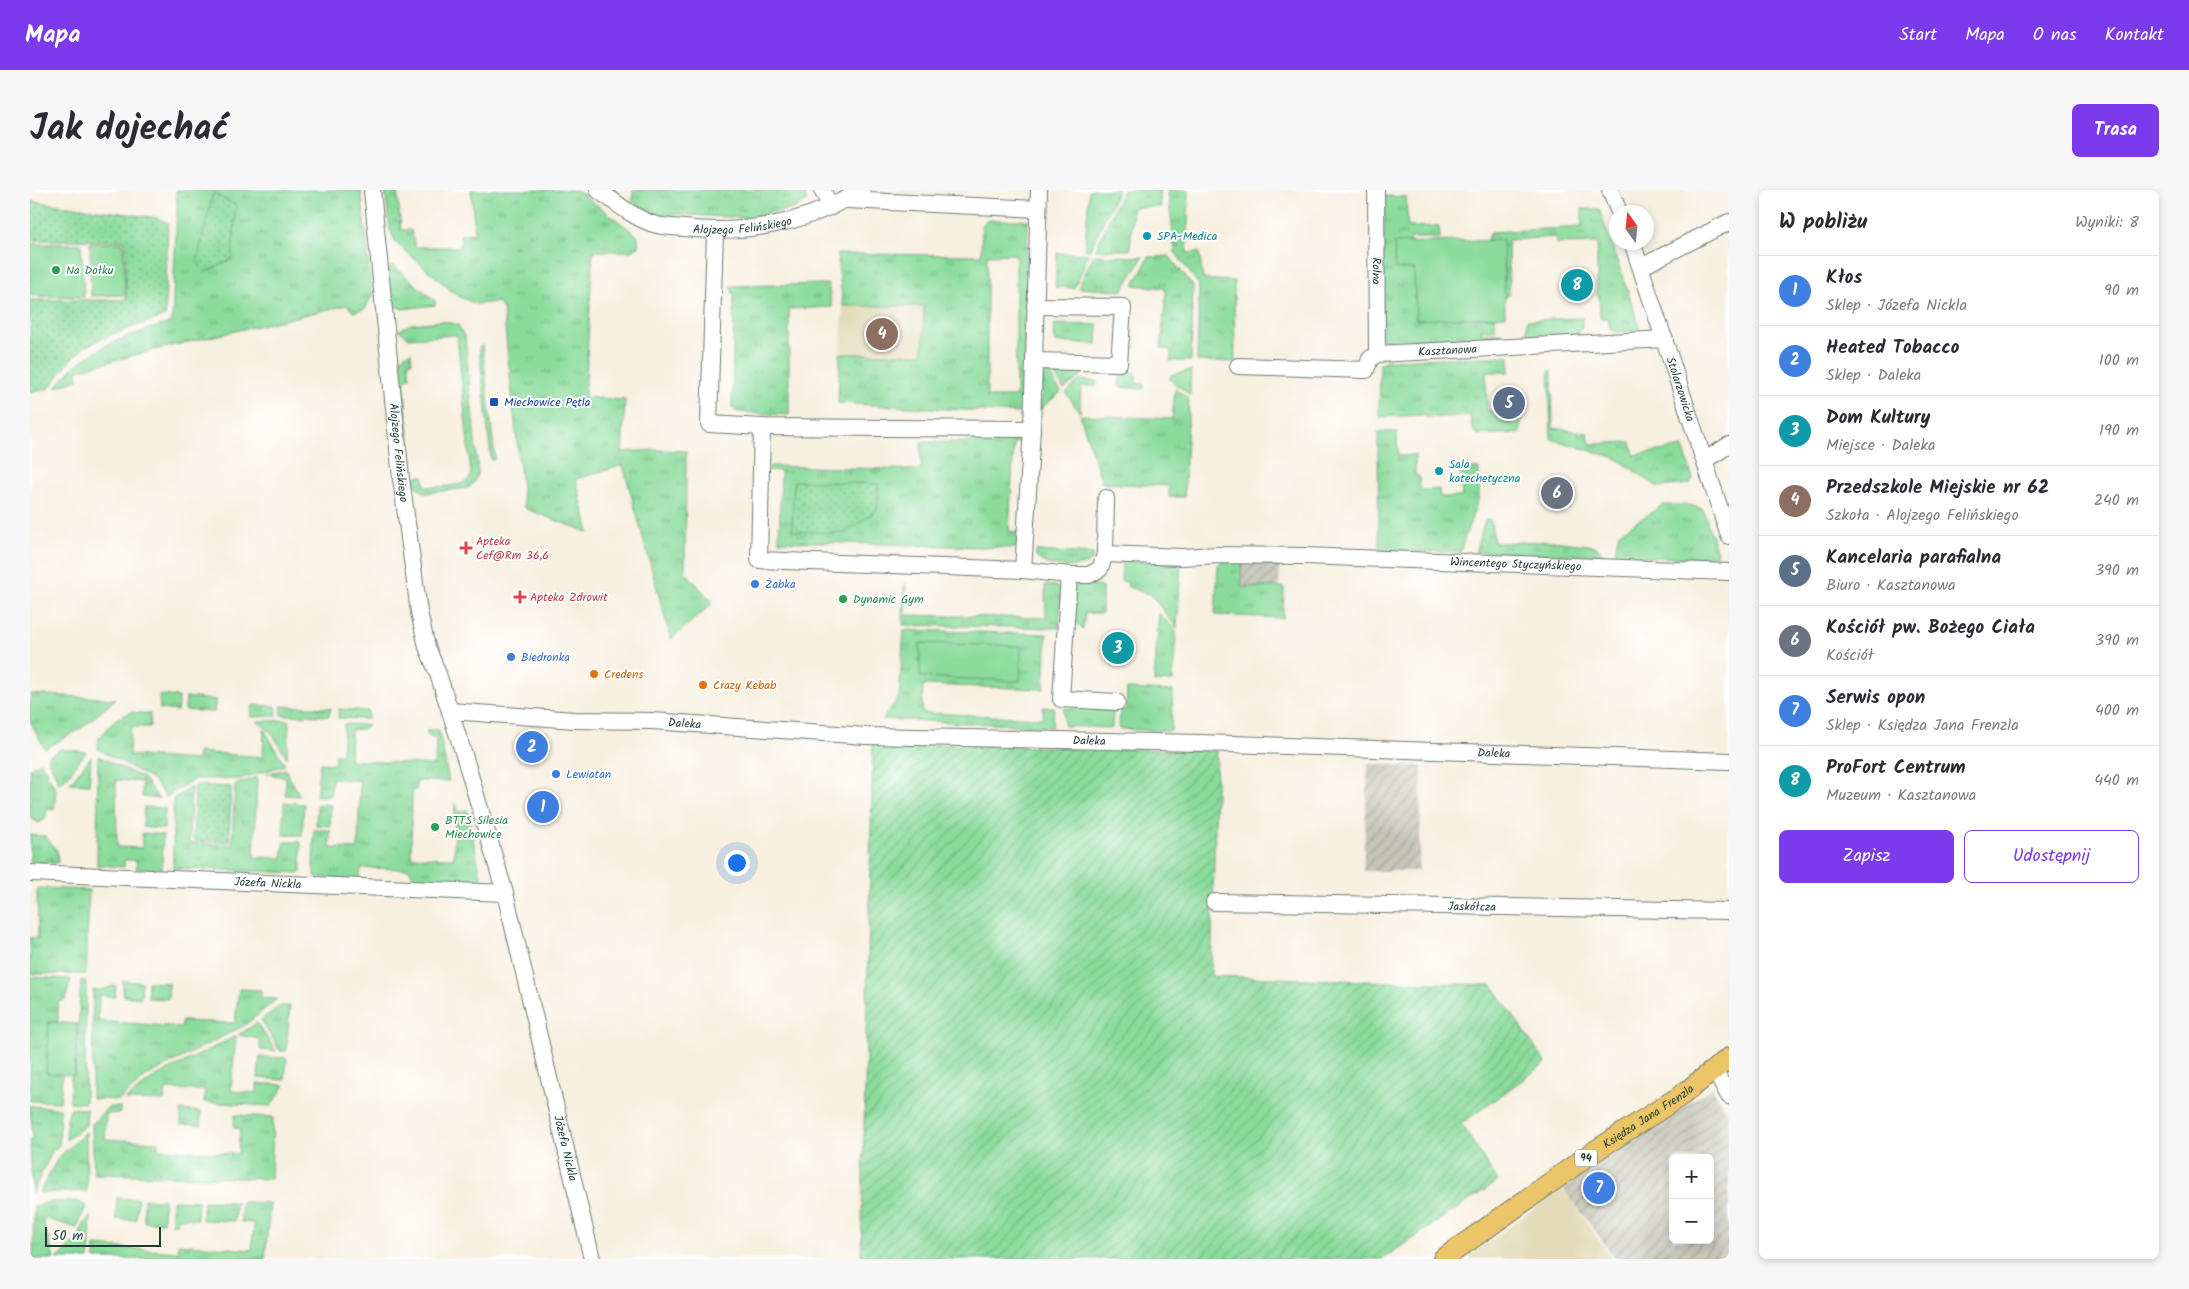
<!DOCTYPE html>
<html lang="pl">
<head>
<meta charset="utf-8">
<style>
	:root { --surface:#fff; --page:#f7f7f7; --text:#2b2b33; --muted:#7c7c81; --line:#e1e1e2; --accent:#7c3aed }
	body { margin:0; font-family:Kalam,sans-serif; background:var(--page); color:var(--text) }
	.controls { position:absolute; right:15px; bottom:15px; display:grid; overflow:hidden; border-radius:8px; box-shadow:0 2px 8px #0003 }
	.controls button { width:45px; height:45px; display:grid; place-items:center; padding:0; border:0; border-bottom:1px solid var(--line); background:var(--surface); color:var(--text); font:25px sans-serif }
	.compass { position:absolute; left:1579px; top:15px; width:45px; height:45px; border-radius:50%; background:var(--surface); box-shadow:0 2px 8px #0003; rotate:345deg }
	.scale { position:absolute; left:15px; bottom:12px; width:116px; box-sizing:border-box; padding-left:5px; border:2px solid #1f3d34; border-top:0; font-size:14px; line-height:18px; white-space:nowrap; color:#1f3d34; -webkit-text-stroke:4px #fff; paint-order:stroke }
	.you { position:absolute; left:706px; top:672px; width:18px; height:18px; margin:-12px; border:4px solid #fff; border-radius:50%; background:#1a73e8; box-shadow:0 0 0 8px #1a73e833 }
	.badge { display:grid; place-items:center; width:32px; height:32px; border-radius:50%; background:var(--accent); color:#fff; font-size:16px; font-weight:700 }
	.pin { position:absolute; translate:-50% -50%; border:2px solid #fff; box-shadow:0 1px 5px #0006 }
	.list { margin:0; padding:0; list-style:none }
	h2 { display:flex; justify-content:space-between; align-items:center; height:65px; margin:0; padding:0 20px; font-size:21px }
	h2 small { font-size:16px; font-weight:400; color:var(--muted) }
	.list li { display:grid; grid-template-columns:32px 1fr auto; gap:15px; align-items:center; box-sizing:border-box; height:70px; padding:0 20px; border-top:1px solid var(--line) }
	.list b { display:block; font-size:19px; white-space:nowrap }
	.list p { margin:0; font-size:16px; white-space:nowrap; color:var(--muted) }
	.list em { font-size:16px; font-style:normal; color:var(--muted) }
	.actions { display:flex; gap:10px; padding:15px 20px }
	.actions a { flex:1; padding:11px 0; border:1px solid var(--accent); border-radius:8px; text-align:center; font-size:18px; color:var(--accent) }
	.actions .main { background:var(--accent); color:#fff }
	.map { position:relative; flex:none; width:1699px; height:1069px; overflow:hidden; border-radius:8px }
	header { display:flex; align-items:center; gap:30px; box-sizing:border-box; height:70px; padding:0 25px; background:var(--accent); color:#fff }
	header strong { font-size:24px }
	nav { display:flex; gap:28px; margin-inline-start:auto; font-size:18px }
	.intro { display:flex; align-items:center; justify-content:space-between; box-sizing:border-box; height:120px; padding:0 30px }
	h1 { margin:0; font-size:35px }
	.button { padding:12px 22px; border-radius:8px; background:var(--accent); color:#fff; font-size:18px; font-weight:700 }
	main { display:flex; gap:30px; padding:0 30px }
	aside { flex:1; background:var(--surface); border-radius:8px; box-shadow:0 2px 8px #0003 }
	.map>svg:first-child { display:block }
	.built { fill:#e4dbba }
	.industrial { fill:url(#industrial-furrows); fill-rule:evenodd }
	.grass { fill:url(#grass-tufts); stroke:#558c68; fill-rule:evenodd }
	.park { fill:url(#park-dots); stroke:#558c68 }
	.garden { fill:url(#garden-furrows); stroke:#558c68 }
	.pitch { fill:#8bdc9c; stroke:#558c68 }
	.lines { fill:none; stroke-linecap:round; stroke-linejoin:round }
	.minor-casing { stroke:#6b7b70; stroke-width:18 }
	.major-casing { stroke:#6b7b70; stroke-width:22 }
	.minor { stroke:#fff; stroke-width:16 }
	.major { stroke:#edc569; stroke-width:20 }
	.culture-dot { fill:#0f9aa8; stroke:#fff; stroke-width:2 }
	.leisure-dot { fill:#2e9e5b; stroke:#fff; stroke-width:2 }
	.transit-dot { fill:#1a4fb4; stroke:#fff; stroke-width:2 }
	.health-dot { fill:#e0444e; stroke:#fff; stroke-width:2 }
	.shop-dot { fill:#3f7fe0; stroke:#fff; stroke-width:2 }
	.food-dot { fill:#e8710a; stroke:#fff; stroke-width:2 }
	.labels { text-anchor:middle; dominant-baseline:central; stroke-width:4; stroke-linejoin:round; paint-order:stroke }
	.shield { fill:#fff; stroke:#627771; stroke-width:1 }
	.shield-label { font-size:11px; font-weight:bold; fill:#1f3d34 }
	.street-label { font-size:12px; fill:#1f3d34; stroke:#fff }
	.culture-label { font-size:12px; fill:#0d838f; stroke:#fff; text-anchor:start }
	.leisure-label { font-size:12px; fill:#27864d; stroke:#fff; text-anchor:start }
	.transit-label { font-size:12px; fill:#164399; stroke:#fff; text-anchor:start }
	.health-label { font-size:12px; fill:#be3a42; stroke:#fff; text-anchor:start }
	.shop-label { font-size:12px; fill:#366cbe; stroke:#fff; text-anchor:start }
	.food-label { font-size:12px; fill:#c56008; stroke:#fff; text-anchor:start }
</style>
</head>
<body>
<header>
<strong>Mapa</strong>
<nav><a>Start</a><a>Mapa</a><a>O nas</a><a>Kontakt</a></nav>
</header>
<div class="intro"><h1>Jak dojechać</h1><a class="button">Trasa</a></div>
<main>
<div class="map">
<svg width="1699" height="1069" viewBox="0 0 1699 1069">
	<defs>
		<pattern id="industrial-furrows" width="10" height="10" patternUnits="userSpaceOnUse" patternTransform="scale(1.25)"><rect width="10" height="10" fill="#c6c5b8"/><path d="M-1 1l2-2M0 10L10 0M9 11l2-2" fill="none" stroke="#a0a196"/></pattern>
		<pattern id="grass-tufts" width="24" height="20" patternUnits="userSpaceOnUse" patternTransform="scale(1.25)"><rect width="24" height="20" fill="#8bdc9c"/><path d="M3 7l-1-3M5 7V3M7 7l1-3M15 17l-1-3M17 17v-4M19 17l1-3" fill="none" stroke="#71b480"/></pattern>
		<pattern id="park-dots" width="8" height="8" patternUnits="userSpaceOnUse" patternTransform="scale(1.25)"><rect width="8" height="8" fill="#8bdc9c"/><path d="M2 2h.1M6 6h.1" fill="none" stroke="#71b480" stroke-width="1.8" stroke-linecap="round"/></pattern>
		<pattern id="garden-furrows" width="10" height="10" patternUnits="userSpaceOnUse" patternTransform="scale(1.25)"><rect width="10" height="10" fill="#8bdc9c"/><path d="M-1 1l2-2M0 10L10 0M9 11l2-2" fill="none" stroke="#71b480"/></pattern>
	</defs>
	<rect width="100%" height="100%" fill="#fff"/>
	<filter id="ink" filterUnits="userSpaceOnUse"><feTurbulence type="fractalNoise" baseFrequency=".02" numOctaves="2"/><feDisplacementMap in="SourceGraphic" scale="10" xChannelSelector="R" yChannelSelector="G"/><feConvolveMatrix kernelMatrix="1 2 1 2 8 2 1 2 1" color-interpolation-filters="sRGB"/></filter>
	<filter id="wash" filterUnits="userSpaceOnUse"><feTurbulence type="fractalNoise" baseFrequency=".0096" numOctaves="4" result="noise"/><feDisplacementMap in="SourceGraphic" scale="20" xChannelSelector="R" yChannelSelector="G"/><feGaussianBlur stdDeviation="1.12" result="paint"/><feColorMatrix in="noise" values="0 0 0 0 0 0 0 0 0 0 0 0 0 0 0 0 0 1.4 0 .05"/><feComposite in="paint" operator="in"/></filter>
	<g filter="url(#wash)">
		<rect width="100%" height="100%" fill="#f7efdf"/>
		<path class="built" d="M894 115 893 164H810L813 116Z
			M1533 998 1582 1069H1435Z"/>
		<path class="industrial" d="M1212 372 1250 373 1249 397H1211Z
			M1338 574 1392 576 1389 681H1333Z
			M1682 897 1699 926V1069H1586L1533 998ZM1643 968H1680V1050H1643Z"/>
		<path class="grass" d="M146 0H331L342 106 335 119 323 122 317 115 128 159 47 180 48 190 26 197C58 156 95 147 142 132L147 17Z
			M355 0H367L371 40H381L385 57H431L430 45 445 43 441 0H547L608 46 609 57 601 61H563L555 207 595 210 592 262 627 260 656 261 655 381 683 413 641 449 593 275 546 289 559 343 494 318 473 119 467 112 446 114 432 108 423 102 366 53 360 40Z
			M603 0H776V12L765 18 715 28 621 23 603 12Z
			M1059 0H1088L1060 60 1055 59Z
			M1093 0H1129L1131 17H1103L1100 60H1065Z
			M1138 0H1159L1157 63 1169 62 1173 89 1204 91 1205 172 1167 171 1169 95 1145 62Z
			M1355 6 1376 7 1378 37 1409 36 1410 48H1380V53L1364 54 1384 79 1386 129 1465 127V140H1455L1452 138V143H1471V146L1352 150Z
			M1552 19H1569L1610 137 1608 140 1586 142 1580 138 1578 128H1570L1569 106 1567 105V53L1526 54V47L1478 50 1479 105 1475 109 1473 50H1457L1461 42 1552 37Z
			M958 30H998L993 215 988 223 808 213 810 164H893L894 116H813L807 64 951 65 952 35ZM986 64V207H957V65Z
			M1027 63 1059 64 1044 98 1025 97Z
			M1064 65 1113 67 1092 101 1048 98Z
			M1139 66 1163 96 1161 171H1140L1141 160 1131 158 1136 102 1134 98 1104 95 1119 67Z
			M363 75 405 111V115L373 119 362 115 358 79Z
			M798 94 802 117 759 119V225L707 222 702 218 704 103 702 102 701 96Z
			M1552 128V138L1547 144 1497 146V130Z
			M413 131 428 135 435 148 448 282 444 292 439 298 395 303 386 296 378 281 367 174 373 166 381 162 382 172 378 173 380 187 374 191 383 287 393 286 395 297C408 296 436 299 441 285L427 145 379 148 369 140 381 134Z
			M1024 134 1068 135 1067 154 1025 152Z
			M452 155 465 268 463 271 461 269 449 158Z
			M1479 166V182H1456L1457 221H1491L1490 243 1448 245 1442 239 1440 225 1398 228 1394 225 1349 227 1350 174 1357 170Z
			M1021 179 1051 180V186L1034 199Z
			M1161 180 1160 205 1140 190 1141 185Z
			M1017 181 1031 202 1010 219 1013 188Z
			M1519 181H1522L1523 238 1558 243 1560 254 1601 252 1604 265 1653 257 1663 289 1660 294 1628 297 1586 268 1521 249Z
			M1091 182 1106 183V193L1114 194V199L1089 197Z
			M1050 190 1067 191V196H1051L1050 223 1036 203Z
			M1145 199 1159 209 1154 307H1139V296L1072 293 1050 225 1142 229Z
			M960 242 988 244 993 252H984L979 341 988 342 986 358 749 351 751 281 739 280 740 276 891 280V252H945Z
			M1348 242H1367L1368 266 1385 265V286H1389L1390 300 1409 299 1410 307H1432L1431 282 1440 283V278L1449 279V307L1430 362 1349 361Z
			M1633 315H1660L1673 319 1687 363 1683 368 1584 367 1589 343Z
			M1458 329 1461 331 1464 353 1524 351 1565 356 1576 366 1445 362 1455 331Z
			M1006 361 1063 364 1062 370C1049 380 1018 379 1006 367Z
			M1212 369 1211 397H1254L1253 428 1185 425 1188 375 1192 372Z
			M1092 371 1151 373 1147 438 1121 405 1098 397 1097 392 1091 391Z
			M1049 393 1072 397V423H1055L1053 440 1040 426 1042 398Z
			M876 394 875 425 1016 428 1015 395 1026 396 1031 400 1029 438 873 435 874 395Z
			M1129 423 1146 441 1143 491 1124 492Z
			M874 440 1017 444 1014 499 893 495 892 523 1013 528V517H1024L1022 537 853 529 869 507Z
			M1097 499 1143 501 1141 541 1089 539 1090 520H1096Z
			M0 504 86 509 50 539 15 559 0 531Z
			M129 505 149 507 147 521 130 519Z
			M156 507 186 510 184 522 155 520Z
			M223 515 246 516 247 526 221 527Z
			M251 516 301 518 299 526 252 525Z
			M1034 518 1083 520 1082 538 1034 536Z
			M309 519 338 521V529L308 528Z
			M102 522 120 524V537H101L99 565 167 570 168 562 233 567 234 539 255 575 210 589H164L136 607 123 590 68 559V549L86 529Z
			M259 530 257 568 242 543 227 531Z
			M314 534 338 535 333 539 321 540 320 570 405 575 406 548 397 545V540H409L419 591H387L386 600H382L381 667 424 668 425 613 429 622 437 620 453 695 384 691 380 679 331 678 329 690 286 687 283 677 284 640H300V658L328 659 330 591 302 588 300 606H286L290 573 305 574V564H312Z
			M31 559 56 562 36 588 29 593 17 567Z
			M68 566 113 588 129 609 112 607V592L86 590 87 657 112 658V643L133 645 132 678 107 679 106 670H94V677L67 675Z
			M61 567 59 594 40 593Z
			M11 572 26 600 24 620 17 619 15 629 9 633 0 628V578Z
			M255 579 270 606 255 605 256 587 236 584Z
			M227 587 224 667 252 668 254 652H271V683L143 678V609L161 597 159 653 202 655 205 595Z
			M254 612 274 614 272 645H253Z
			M287 614 301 615 300 636 286 635Z
			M114 617 135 618 134 639 113 637Z
			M0 645 15 646 27 661 28 673 0 672Z
			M9 698 59 700 56 784H0V748H8L7 699Z
			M0 787 41 789 35 810 28 812V832H19L16 883 32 884 30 912 0 911Z
			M51 790 56 791 55 913 40 912 41 886 45 885Z
			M93 791 112 792 111 808 93 806Z
			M118 792 139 793 138 809 118 808Z
			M86 795 85 807 69 805 68 831 152 837V831L205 833 209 799 231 800V808L247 809 215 835 118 885 89 910 62 909 63 800H72Z
			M250 816H260L256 861H250L231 830Z
			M227 833 246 861 230 860V849L208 845Z
			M206 846 201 901 227 903V893L255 895 241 916 174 912 175 900 136 899 134 911 95 910 125 887Z
			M230 867 257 868 255 890 228 888Z
			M0 916 30 918 29 955 22 962 2 1003 0 949 3 948Z
			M78 917H90V923L76 924 75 949 128 952V959L208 964 210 938H204L205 925 243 927 241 989 64 984 62 934Z
			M41 918 57 919 56 935 36 950 37 929Z
			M151 920 171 922V935L151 934Z
			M56 942 57 1001 9 1003 28 968Z
			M87 1008 108 1009 106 1030 86 1029Z
			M114 1009 134 1010 133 1032H114Z
			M142 1010 168 1011 167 1029 148 1028 147 1034H142Z
			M48 1011 56 1016 47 1038 12 1028 24 1069H3L4 1017 18 1012Z
			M174 1011 206 1012 204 1031 172 1030Z
			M212 1012 240 1013 235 1069H65V1056L148 1062V1054L222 1060 224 1033 211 1032Z
			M61 1026 59 1069H27L49 1047 53 1036Z"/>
		<path class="park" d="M183 3 206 15 202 69 174 83 167 71Z
			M0 11 128 28 138 33 135 126 76 147 56 156 41 169 19 198 0 203V110H96L95 51 0 50Z
			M764 291 848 294 847 320 815 343 762 341Z
			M165 595 201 597 199 652 163 651Z"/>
		<path class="garden" d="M843 553 1187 561 1181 786 1462 795 1516 873 1431 934 1468 991 1352 1069H831Z"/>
		<path class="pitch" d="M1473 50 1475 126 1386 130 1384 79H1365L1364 53Z
			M60 53H93L95 105 61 106Z
			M0 54H51L54 107 0 106Z
			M890 453 991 456 990 491 890 487Z
			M19 832 47 834 44 885 16 883Z"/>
	</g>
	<g filter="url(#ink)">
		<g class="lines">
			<defs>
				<g id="minor">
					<path id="s1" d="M342 0 371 288 389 422 397 457 408 484 435 568 475 703 562 1069"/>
					<path id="s2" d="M568 0C585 12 606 30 627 35 635 37 645 37 654 38 715 45 779 33 831 0"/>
					<path d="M792 0 801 17"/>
					<path id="s3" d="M1346 0 1347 164"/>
					<path d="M1580 0 1589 22"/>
					<path d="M816 10 1008 19"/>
					<path d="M685 42 679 234 732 237 1002 239 1009 0"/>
					<path id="s4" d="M1602 52 1699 346"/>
					<path d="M1611 77 1699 32"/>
					<path d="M1004 171 1089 173 1093 117 1005 116"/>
					<path id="s5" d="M1208 176 1336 180 1340 169 1347 164 1635 149"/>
					<path d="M732 237 729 370 993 380 1002 239"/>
					<path d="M1675 270 1699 255"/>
					<path id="s6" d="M1075 364 1152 367 1187 365 1274 366 1699 382"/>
					<path d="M993 380 1039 385 1031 509 1087 512"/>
					<path d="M1039 385H1059L1070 379 1075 364 1076 308"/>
					<path id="s7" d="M420 521 544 530 622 531 836 546 1171 553 1699 571"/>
					<path id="s8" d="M0 683 475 703"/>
					<path id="s9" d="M1184 712 1699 721"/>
					<path d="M1684 880 1699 906"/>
				</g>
				<g id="major">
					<path id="s10" d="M1413 1069 1562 963 1652 905 1699 868"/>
				</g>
			</defs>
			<use href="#minor" class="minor-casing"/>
			<use href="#major" class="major-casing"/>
			<use href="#minor" class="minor"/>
			<use href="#major" class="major"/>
		</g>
	</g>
	<g class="culture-dot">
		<circle cx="1117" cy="46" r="5"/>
		<circle cx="1409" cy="281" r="5"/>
	</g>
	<g class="leisure-dot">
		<circle cx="26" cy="80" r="5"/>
		<circle cx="813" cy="409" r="5"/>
		<circle cx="405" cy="637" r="5"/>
	</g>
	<rect class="transit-dot" x="459" y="207" width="10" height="10" rx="2.5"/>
	<g class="health-dot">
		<path d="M433.5 350.5h5v5h5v5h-5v5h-5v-5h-5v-5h5z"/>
		<path d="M487.5 399.5h5v5h5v5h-5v5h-5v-5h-5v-5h5z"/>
	</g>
	<g class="shop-dot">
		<circle cx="725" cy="394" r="5"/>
		<circle cx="481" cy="467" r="5"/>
		<circle cx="526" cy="584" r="5"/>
	</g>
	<g class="food-dot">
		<circle cx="564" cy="484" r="5"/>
		<circle cx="673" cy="495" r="5"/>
	</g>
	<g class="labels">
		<rect class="shield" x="1545" y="959.5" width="22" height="17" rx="4"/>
		<g class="shield-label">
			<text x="1556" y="968">94</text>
		</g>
		<g class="street-label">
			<text stroke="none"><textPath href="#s2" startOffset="155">Alojzego Felińskiego</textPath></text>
			<text stroke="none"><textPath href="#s3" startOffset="81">Rolna</textPath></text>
			<text stroke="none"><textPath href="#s5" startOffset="219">Kasztanowa</textPath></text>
			<text stroke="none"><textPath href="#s4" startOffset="155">Stolarzowicka</textPath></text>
			<text stroke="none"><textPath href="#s1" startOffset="264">Alojzego Felińskiego</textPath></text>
			<text stroke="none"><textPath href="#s6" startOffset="411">Wincentego Styczyńskiego</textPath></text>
			<text stroke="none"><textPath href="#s7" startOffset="235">Daleka</textPath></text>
			<text stroke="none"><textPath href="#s7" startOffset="640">Daleka</textPath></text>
			<text stroke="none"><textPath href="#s7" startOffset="1045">Daleka</textPath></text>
			<text stroke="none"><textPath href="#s8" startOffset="238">Józefa Nickla</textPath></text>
			<text stroke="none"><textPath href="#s9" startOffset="258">Jaskółcza</textPath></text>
			<text stroke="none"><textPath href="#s10" startOffset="250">Księdza Jana Frenzla</textPath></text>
			<text stroke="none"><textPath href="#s1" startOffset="981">Józefa Nickla</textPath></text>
		</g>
		<g class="culture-label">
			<text x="1127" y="46">SPA-Medica</text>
			<text x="1419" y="274">Sala<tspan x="1419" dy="14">katechetyczna</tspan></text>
		</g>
		<g class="leisure-label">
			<text x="36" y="80">Na Dołku</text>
			<text x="823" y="409">Dynamic Gym</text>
			<text x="415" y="630">BTTS Silesia<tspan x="415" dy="14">Miechowice</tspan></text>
		</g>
		<g class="transit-label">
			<text x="474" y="212">Miechowice Pętla</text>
		</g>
		<g class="health-label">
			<text x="446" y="351">Apteka<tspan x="446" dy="14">Cef@Rm 36,6</tspan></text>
			<text x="500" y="407">Apteka Zdrowit</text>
		</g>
		<g class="shop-label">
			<text x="735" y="394">Żabka</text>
			<text x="491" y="467">Biedronka</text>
			<text x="536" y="584">Lewiatan</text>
		</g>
		<g class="food-label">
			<text x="574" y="484">Credens</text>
			<text x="683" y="495">Crazy Kebab</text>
		</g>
	</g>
</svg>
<div class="controls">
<button>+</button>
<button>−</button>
</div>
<svg class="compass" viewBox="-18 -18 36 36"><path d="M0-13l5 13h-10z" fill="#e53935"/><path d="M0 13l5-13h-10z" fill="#7c7c81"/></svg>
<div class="scale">50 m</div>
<div class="you"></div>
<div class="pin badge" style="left:513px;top:617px;background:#3f7fe0">1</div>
<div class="pin badge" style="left:502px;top:557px;background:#3f7fe0">2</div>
<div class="pin badge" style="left:1088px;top:458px;background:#0f9aa8">3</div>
<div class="pin badge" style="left:852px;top:144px;background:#8d6e63">4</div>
<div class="pin badge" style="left:1479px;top:213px;background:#5c6f8a">5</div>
<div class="pin badge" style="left:1527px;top:303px;background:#6b7280">6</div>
<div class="pin badge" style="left:1569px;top:998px;background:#3f7fe0">7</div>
<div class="pin badge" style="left:1547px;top:95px;background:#0f9aa8">8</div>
</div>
<aside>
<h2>W pobliżu<small>Wyniki: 8</small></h2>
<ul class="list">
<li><span class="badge" style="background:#3f7fe0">1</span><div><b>Kłos</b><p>Sklep · Józefa Nickla</p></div><em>90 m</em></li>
<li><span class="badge" style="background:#3f7fe0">2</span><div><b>Heated Tobacco</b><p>Sklep · Daleka</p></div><em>100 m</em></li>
<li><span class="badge" style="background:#0f9aa8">3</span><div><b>Dom Kultury</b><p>Miejsce · Daleka</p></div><em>190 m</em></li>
<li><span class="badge" style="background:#8d6e63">4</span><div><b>Przedszkole Miejskie nr 62</b><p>Szkoła · Alojzego Felińskiego</p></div><em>240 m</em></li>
<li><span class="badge" style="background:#5c6f8a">5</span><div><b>Kancelaria parafialna</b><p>Biuro · Kasztanowa</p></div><em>390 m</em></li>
<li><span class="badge" style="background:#6b7280">6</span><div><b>Kościół pw. Bożego Ciała</b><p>Kościół</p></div><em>390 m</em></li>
<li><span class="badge" style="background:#3f7fe0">7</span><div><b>Serwis opon</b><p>Sklep · Księdza Jana Frenzla</p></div><em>400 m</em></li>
<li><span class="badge" style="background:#0f9aa8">8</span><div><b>ProFort Centrum</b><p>Muzeum · Kasztanowa</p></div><em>440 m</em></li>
</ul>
<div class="actions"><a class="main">Zapisz</a><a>Udostępnij</a></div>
</aside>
</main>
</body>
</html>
